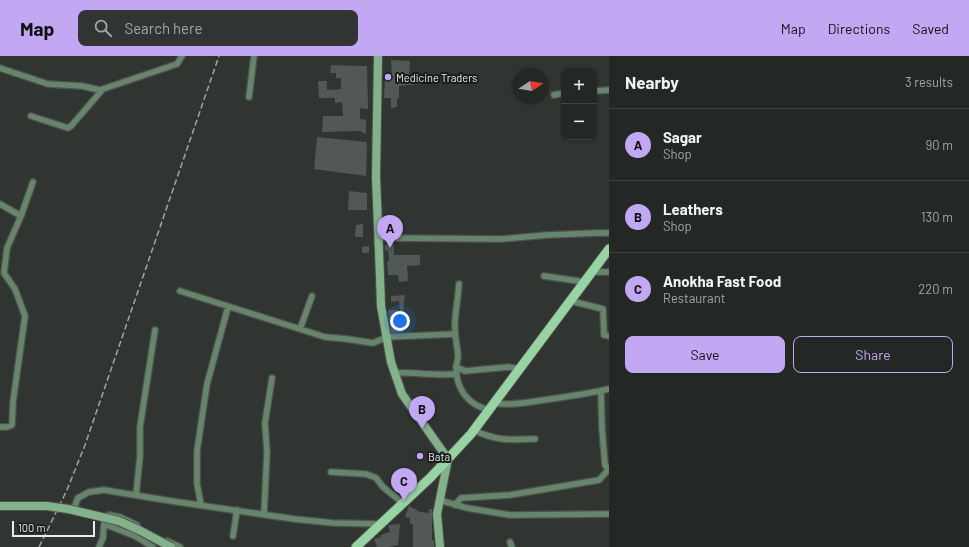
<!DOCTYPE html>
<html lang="en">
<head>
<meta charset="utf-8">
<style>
	:root { --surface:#242825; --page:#303432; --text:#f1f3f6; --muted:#a3a6a7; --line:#414442; --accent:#c2a8f3 }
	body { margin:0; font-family:Barlow,sans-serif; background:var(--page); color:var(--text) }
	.controls { position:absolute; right:12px; top:12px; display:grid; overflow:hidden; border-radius:8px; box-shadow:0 1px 3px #0004 }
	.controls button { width:36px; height:36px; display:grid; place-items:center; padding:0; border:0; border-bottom:1px solid var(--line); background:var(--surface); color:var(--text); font:20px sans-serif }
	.compass { position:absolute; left:513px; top:12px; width:36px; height:36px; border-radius:50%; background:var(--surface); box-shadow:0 1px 3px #0004; rotate:78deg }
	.scale { position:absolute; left:12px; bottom:10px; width:83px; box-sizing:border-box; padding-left:4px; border:2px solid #e9ece9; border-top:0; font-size:11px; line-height:14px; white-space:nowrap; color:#e9ece9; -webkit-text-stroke:3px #1a1c1a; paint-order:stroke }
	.you { position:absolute; left:400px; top:265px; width:14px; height:14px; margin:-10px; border:3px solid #fff; border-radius:50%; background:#1a73e8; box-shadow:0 0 0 6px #1a73e833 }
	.badge { display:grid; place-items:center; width:26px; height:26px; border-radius:50%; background:var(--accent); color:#111; font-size:13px; font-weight:700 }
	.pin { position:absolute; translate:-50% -33px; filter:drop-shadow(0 1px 2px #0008) }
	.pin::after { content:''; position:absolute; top:21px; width:14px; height:12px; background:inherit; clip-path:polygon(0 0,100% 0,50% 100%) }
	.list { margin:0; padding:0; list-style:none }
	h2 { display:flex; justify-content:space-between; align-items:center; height:52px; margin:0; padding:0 16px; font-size:17px }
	h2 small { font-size:13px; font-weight:400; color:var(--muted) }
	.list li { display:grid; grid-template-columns:26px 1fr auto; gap:12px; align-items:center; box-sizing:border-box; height:72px; padding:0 16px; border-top:1px solid var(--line) }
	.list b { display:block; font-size:15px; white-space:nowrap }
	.list p { margin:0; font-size:13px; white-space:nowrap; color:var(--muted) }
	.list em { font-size:13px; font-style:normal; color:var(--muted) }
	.actions { display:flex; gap:8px; padding:12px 16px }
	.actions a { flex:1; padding:9px 0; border:1px solid var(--accent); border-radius:8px; text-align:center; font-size:14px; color:var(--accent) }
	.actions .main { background:var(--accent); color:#111 }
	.icon { flex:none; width:22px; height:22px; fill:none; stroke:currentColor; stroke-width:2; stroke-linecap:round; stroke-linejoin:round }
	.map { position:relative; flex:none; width:609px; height:491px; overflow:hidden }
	header { display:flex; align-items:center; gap:24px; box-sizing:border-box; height:56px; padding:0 20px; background:var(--accent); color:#111 }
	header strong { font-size:19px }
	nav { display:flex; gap:22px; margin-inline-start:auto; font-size:14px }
	.search { width:280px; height:36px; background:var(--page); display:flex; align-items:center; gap:10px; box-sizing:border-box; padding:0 14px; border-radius:8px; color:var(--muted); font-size:15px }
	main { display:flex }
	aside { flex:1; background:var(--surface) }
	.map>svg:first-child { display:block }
	.building { fill:#525853 }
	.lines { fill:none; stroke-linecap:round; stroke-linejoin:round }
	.street-casing { stroke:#4e524e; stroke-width:8 }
	.secondary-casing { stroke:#4e524e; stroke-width:10 }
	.primary-casing { stroke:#4e524e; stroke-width:11 }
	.street { stroke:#67846c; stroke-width:5.5 }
	.secondary { stroke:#83b18b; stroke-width:8 }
	.primary { stroke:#98d4a3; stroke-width:9 }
	.rail { stroke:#a2a5a2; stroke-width:1.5; stroke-dasharray:6 3; stroke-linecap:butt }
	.secondary-bridge-casing { stroke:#4e524e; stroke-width:10; stroke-linecap:butt }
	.secondary-bridge { stroke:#83b18b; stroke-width:8 }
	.poi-dot { fill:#c2a8f3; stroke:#1a1c1a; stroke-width:1.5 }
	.labels { text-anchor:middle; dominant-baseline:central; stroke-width:4; stroke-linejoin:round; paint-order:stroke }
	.poi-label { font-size:11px; fill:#e9ece9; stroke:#1a1c1a; text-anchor:start }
</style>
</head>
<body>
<header>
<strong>Map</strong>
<div class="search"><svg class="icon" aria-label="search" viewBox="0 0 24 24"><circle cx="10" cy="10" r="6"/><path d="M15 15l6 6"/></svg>Search here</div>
<nav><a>Map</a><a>Directions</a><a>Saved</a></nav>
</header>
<main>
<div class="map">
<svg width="609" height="491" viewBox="0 0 609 491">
	<rect width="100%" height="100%" fill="#303531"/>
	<path class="building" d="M391 4 410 5 409 23H421L420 28 399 30V42H397V51L391 52V42H384L385 23H392Z
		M331 9 367 10 368 53 360 52V63L366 64V78L360 75 322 76 323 60H343L342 46 335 47V42H319L318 25H327V34L341 33V22H336V17H330Z
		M317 81 367 86 366 120 314 113Z
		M349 135 367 137V154H348Z
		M385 160H391L392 178H386Z
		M363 168V181H355L356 169Z
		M394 188V199H420V209L407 210 408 225 399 226 398 219H388L387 205H389L388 194 385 195V189Z
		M369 190V197H362V191Z
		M405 239 403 256H400L399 245 391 246V240Z
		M388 254H398V263H402L403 276 391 277Z
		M409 450 420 456 429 457V453H432V485L434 484V491H413V468H410V462L405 461Z
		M400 468 398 489 388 491H377L374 483 381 481V479L390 476 388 469Z"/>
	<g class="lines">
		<defs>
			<path id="street" d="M0 12 48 28 82 30 100 34 177 8 182 0
				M594 35 609 34
				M554 39 564 37
				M249 41 254 0
				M31 60 68 72 71 70 103 33
				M0 148 21 160
				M383 182 501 183 547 179 597 177H609
				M592 216H609
				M544 220 585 226
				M459 228C458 241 456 253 455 265 454 277 457 288 458 299 458 303 457 307 456 311 456 333 468 349 489 354
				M180 235 325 281 347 283 373 287 387 281 455 278
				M571 245 603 253 604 279 609 280
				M300 273 312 240
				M456 311 465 315 508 311 520 313
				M395 317C415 316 436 320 457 318
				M601 335 602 373 605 409 608 413
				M494 347C511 350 528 346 544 344 566 341 588 338 609 333
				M0 371H7L12 369 13 346 25 260 15 233 4 217 7 192 21 160 33 126
				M474 374C495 385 512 384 535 383
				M331 416 366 418 376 422 383 431 404 448
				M136 439 140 400V371L155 274
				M439 444 467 452 510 459 609 458
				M201 449 197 428V395L207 328 228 251
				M455 449 461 442 510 439 599 424 609 413
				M79 454 74 452 78 442 89 436 104 434 171 445 294 463 333 467 381 468
				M264 458 267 396 265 367 272 322
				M109 459 120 461 137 469
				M233 480 237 454
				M167 485 180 491
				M510 486 512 491
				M99 491 103 482 104 468 135 480 153 491"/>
			<path id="secondary" d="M378 0 376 121 380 221 381 250 391 306 402 338 448 403 437 458 440 491"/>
			<path id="primary" d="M356 491 431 421 471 378 609 193"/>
		</defs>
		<use href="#street" class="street-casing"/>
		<use href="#secondary" class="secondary-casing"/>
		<use href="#primary" class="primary-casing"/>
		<use href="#street" class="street"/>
		<use href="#secondary" class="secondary"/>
		<use href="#primary" class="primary"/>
		<path class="rail" d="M39 491 67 434 85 389 219 0"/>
		<defs>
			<path id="secondary-bridge" d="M0 450H47L68 453 119 465 139 474 171 491"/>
		</defs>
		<use href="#secondary-bridge" class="secondary-bridge-casing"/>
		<use href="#secondary-bridge" class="secondary-bridge"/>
	</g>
	<g class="poi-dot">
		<circle cx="388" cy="21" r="4"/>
		<circle cx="420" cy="400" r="4"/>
	</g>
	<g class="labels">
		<g class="poi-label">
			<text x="396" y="21">Medicine Traders</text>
			<text x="428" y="400">Bata</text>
		</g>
	</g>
</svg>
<div class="controls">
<button>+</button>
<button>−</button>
</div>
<svg class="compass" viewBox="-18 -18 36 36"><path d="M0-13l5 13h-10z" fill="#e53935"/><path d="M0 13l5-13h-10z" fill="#a3a6a7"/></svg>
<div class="scale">100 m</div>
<div class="you"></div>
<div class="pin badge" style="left:390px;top:192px">A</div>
<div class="pin badge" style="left:422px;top:373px">B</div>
<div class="pin badge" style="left:404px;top:445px">C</div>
</div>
<aside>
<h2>Nearby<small>3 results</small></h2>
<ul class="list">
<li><span class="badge">A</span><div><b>Sagar</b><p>Shop</p></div><em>90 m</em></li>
<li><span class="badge">B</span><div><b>Leathers</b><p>Shop</p></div><em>130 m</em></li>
<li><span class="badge">C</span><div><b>Anokha Fast Food</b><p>Restaurant</p></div><em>220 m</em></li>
</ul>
<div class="actions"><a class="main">Save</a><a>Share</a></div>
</aside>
</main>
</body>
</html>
